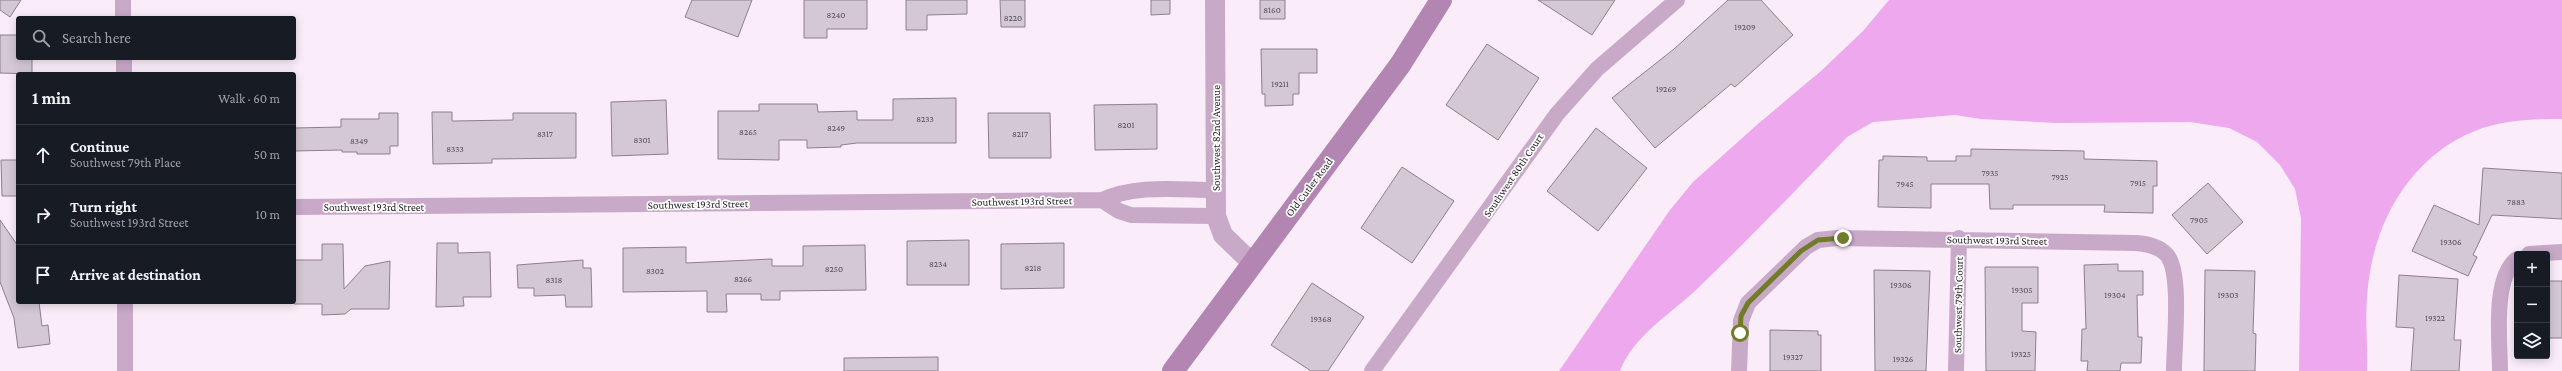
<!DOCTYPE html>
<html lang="en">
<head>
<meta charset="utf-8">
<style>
	:root { --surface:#171b24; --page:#20242c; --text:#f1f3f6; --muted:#9ea1a6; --line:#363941 }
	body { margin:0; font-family:"Crimson Pro",serif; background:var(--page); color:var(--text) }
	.controls { position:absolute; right:12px; bottom:12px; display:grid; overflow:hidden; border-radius:4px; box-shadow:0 2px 10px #0003 }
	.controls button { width:36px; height:36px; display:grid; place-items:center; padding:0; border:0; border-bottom:1px solid var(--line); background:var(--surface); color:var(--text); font:20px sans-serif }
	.stop { position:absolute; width:12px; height:12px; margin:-9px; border:3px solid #717c28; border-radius:50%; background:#fff }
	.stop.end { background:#717c28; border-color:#fff; box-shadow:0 1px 4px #0008 }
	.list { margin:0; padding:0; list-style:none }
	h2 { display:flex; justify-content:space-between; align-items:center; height:52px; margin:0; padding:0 16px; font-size:17px }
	h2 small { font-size:13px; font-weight:400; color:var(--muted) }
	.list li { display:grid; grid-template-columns:26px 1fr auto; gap:12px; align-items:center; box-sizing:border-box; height:60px; padding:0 16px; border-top:1px solid var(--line) }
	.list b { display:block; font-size:15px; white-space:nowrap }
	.list p { margin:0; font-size:13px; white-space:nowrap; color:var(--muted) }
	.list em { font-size:13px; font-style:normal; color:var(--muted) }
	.icon { flex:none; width:22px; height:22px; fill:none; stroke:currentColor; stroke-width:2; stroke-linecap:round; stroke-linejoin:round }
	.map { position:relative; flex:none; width:2562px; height:371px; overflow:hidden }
	.search { position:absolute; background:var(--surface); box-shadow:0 2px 10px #0003; left:16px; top:16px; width:280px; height:44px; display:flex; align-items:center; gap:10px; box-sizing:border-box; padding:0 14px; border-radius:4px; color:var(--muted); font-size:15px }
	.panel { position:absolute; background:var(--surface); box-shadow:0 2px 10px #0003; left:16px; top:72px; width:280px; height:232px; border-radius:4px }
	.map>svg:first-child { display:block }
	.water { fill:#eea8ee }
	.building { fill:#d4c8d4; stroke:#8b808b }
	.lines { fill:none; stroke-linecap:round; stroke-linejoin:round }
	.minor { stroke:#c8a9c8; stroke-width:16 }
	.tertiary { stroke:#c8a9c8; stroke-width:20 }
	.secondary { stroke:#b285b2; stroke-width:22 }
	.route { stroke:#717c28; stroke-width:5 }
	.labels { text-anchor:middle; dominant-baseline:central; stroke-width:3.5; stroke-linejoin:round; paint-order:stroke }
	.number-label { font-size:9px; fill:#544e54 }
	.street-label { font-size:11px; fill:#2a252a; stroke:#fff }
</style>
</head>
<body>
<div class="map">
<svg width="2562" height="371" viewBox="0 0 2562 371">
	<rect width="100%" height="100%" fill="#faedf9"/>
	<path class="water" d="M1889 0H2562V119C2534 119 2501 120 2475 131 2407 158 2371 228 2367 298 2365 322 2368 347 2367 371H2299L2301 218 2295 189 2280 165 2257 142 2229 128 2190 122 2055 123 1981 119 1955 115 1873 122 1847 137C1798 188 1749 239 1698 288 1672 313 1633 336 1620 371H1559L1670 210 1693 182 1759 123 1821 71 1863 31Z"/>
	<path class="building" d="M0 0H21L10 17 0 10Z
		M692 0H752L738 37 685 17Z
		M804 0H867V29H827V38H804Z
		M906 0H967V14L927 15V30H906Z
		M1000 0H1025V27H1001Z
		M1151 0H1170V14L1151 15Z
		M1260 0H1285V19H1260Z
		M1538 0H1615L1592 35Z
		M1728 0H1761L1793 35 1735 87 1731 84 1655 148 1612 98 1674 49Z
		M0 35H18V58H32V74L0 73Z
		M1487 44 1539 78 1498 140 1446 105Z
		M1261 49H1317V73H1299V94H1293V105L1265 106V94H1262Z
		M956 98V143H857L841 145V147L807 148V140H779V160L718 159V111H759V104H817L818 112 857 111V120H893V99Z
		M666 100 668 154 612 156 611 102Z
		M1157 104V149L1095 150 1094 105Z
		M432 112H452V121L513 120V113H576V158L492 159V163L433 164Z
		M379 113H398V146H390V154H357V152H342V150L294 151V128L341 127V119H379Z
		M988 113H1050L1051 158H989Z
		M1596 128 1647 168 1598 231 1547 191Z
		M1971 149 2084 151V159L2157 161V186H2153V213L2104 212 2105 205H2013V209H1990L1989 184H1931V208L1878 207 1879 160H1883V156L1927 157V161H1956V156H1971Z
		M1 160H18V196H2Z
		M1402 167 1454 201 1412 263 1361 228Z
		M2483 168 2562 173V219L2492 215 2473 255 2477 257 2468 276 2412 251 2434 205 2479 225Z
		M2208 183 2243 222 2207 254 2172 215Z
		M0 220 18 246V302H39L42 326 48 325 50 344 18 348 14 318 0 282Z
		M969 240V285H907V241Z
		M437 243H458V253L490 252 491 297H463L464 306 436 307Z
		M1064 243V288L1001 289V244Z
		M322 244H343L344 289 365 266 390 261 389 309H351L345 314 322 315V304H294V260H322Z
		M865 245 866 290 780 291V300H761V294H726L727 312H707V291L623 292V248L686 247V263L772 259V266H803V246Z
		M583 260V268H591L592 307H566L565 295 534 296V288H518L517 265Z
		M2118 264V271H2143V295H2137L2138 337H2142L2141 363H2121L2120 371H2087L2088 361H2081L2082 329H2086L2084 265Z
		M1985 267H2038V303H2022V331L2036 332 2035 371H1986Z
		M1874 270 1930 271 1926 371H1875Z
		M2205 270 2255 271 2253 333 2256 334 2255 371H2204Z
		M2399 275 2458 279 2454 340H2461L2459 371H2411L2414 328 2396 327Z
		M2547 281H2562V338H2547Z
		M1312 283 1364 317 1328 371H1311L1271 345Z
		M1770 330 1818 331V335H1821V371H1770Z
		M938 357V371H844V358Z"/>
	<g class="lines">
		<path class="minor" d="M123 0V18
			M124 58V74
			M1102 200 1119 211 1131 215 1216 216
			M294 207 1102 200C1137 184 1178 190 1216 190
			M2529 254 2562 252
			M125 302V371
			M1372 371 1557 114 1597 69 1677 0
			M1739 371 1741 321 1748 303 1806 247 1818 240 1837 238 2136 243C2147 244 2159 246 2167 255 2182 273 2174 345 2174 371
			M1956 371 1959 238
			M2500 371C2500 342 2492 278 2517 259"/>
		<path class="tertiary" d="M1215 0 1216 216 1223 235 1252 263"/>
		<path class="secondary" d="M1173 371 1400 65 1441 0"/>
	</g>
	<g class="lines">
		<path class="route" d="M1740 333 1741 316 1748 303 1801 251 1818 240 1843 238"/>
	</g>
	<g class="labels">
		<g class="number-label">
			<text x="1272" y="10">8160</text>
			<text x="836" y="15">8240</text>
			<text x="1013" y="18">8220</text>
			<text x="1745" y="27">19209</text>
			<text x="1280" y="84">19211</text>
			<text x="1666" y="89">19269</text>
			<text x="925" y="119">8233</text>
			<text x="1126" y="125">8201</text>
			<text x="836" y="128">8249</text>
			<text x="748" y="132">8265</text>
			<text x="545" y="134">8317</text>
			<text x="1020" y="134">8217</text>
			<text x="642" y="140">8301</text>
			<text x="359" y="141">8349</text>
			<text x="455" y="149">8333</text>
			<text x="1990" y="173">7935</text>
			<text x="2060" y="177">7925</text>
			<text x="2138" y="183">7915</text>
			<text x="1905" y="184">7945</text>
			<text x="2516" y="202">7883</text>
			<text x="2199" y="220">7905</text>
			<text x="2451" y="242">19306</text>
			<text x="938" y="264">8234</text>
			<text x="1033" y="268">8218</text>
			<text x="834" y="269">8250</text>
			<text x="655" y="271">8302</text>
			<text x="743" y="279">8266</text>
			<text x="554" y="280">8318</text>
			<text x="1901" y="285">19306</text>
			<text x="2022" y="290">19305</text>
			<text x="2115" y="295">19304</text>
			<text x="2228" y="295">19303</text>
			<text x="2435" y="318">19322</text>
			<text x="1321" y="319">19368</text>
			<text x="2021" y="354">19325</text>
			<text x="1793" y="357">19327</text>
			<text x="1903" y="359">19326</text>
		</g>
		<g class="street-label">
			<text transform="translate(1216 138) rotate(-90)">Southwest 82nd Avenue</text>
			<text transform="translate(1513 175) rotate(-56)">Southwest 80th Court</text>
			<text transform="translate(1309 187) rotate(-53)">Old Cutler Road</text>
			<text transform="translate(1022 201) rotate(-1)">Southwest 193rd Street</text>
			<text transform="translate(698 204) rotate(-1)">Southwest 193rd Street</text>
			<text x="374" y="207">Southwest 193rd Street</text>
			<text transform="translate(1997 240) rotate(1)">Southwest 193rd Street</text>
			<text transform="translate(1958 305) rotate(-89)">Southwest 79th Court</text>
		</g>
	</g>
</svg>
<div class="controls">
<button>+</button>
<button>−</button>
<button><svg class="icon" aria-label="layers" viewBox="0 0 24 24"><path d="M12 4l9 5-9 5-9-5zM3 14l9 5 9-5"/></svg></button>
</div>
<div class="stop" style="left:1740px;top:333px"></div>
<div class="stop end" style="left:1843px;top:238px"></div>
<div class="search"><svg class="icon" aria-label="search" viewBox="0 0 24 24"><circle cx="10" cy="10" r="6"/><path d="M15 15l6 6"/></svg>Search here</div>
<section class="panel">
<h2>1 min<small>Walk · 60 m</small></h2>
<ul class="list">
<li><svg class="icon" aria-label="ahead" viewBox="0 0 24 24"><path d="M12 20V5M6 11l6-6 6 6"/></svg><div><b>Continue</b><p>Southwest 79th Place</p></div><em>50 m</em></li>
<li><svg class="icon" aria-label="right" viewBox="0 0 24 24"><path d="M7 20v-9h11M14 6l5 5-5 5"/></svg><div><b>Turn right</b><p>Southwest 193rd Street</p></div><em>10 m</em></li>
<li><svg class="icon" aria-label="arrive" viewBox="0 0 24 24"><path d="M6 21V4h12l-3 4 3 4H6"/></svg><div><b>Arrive at destination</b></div></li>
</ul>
</section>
</div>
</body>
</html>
